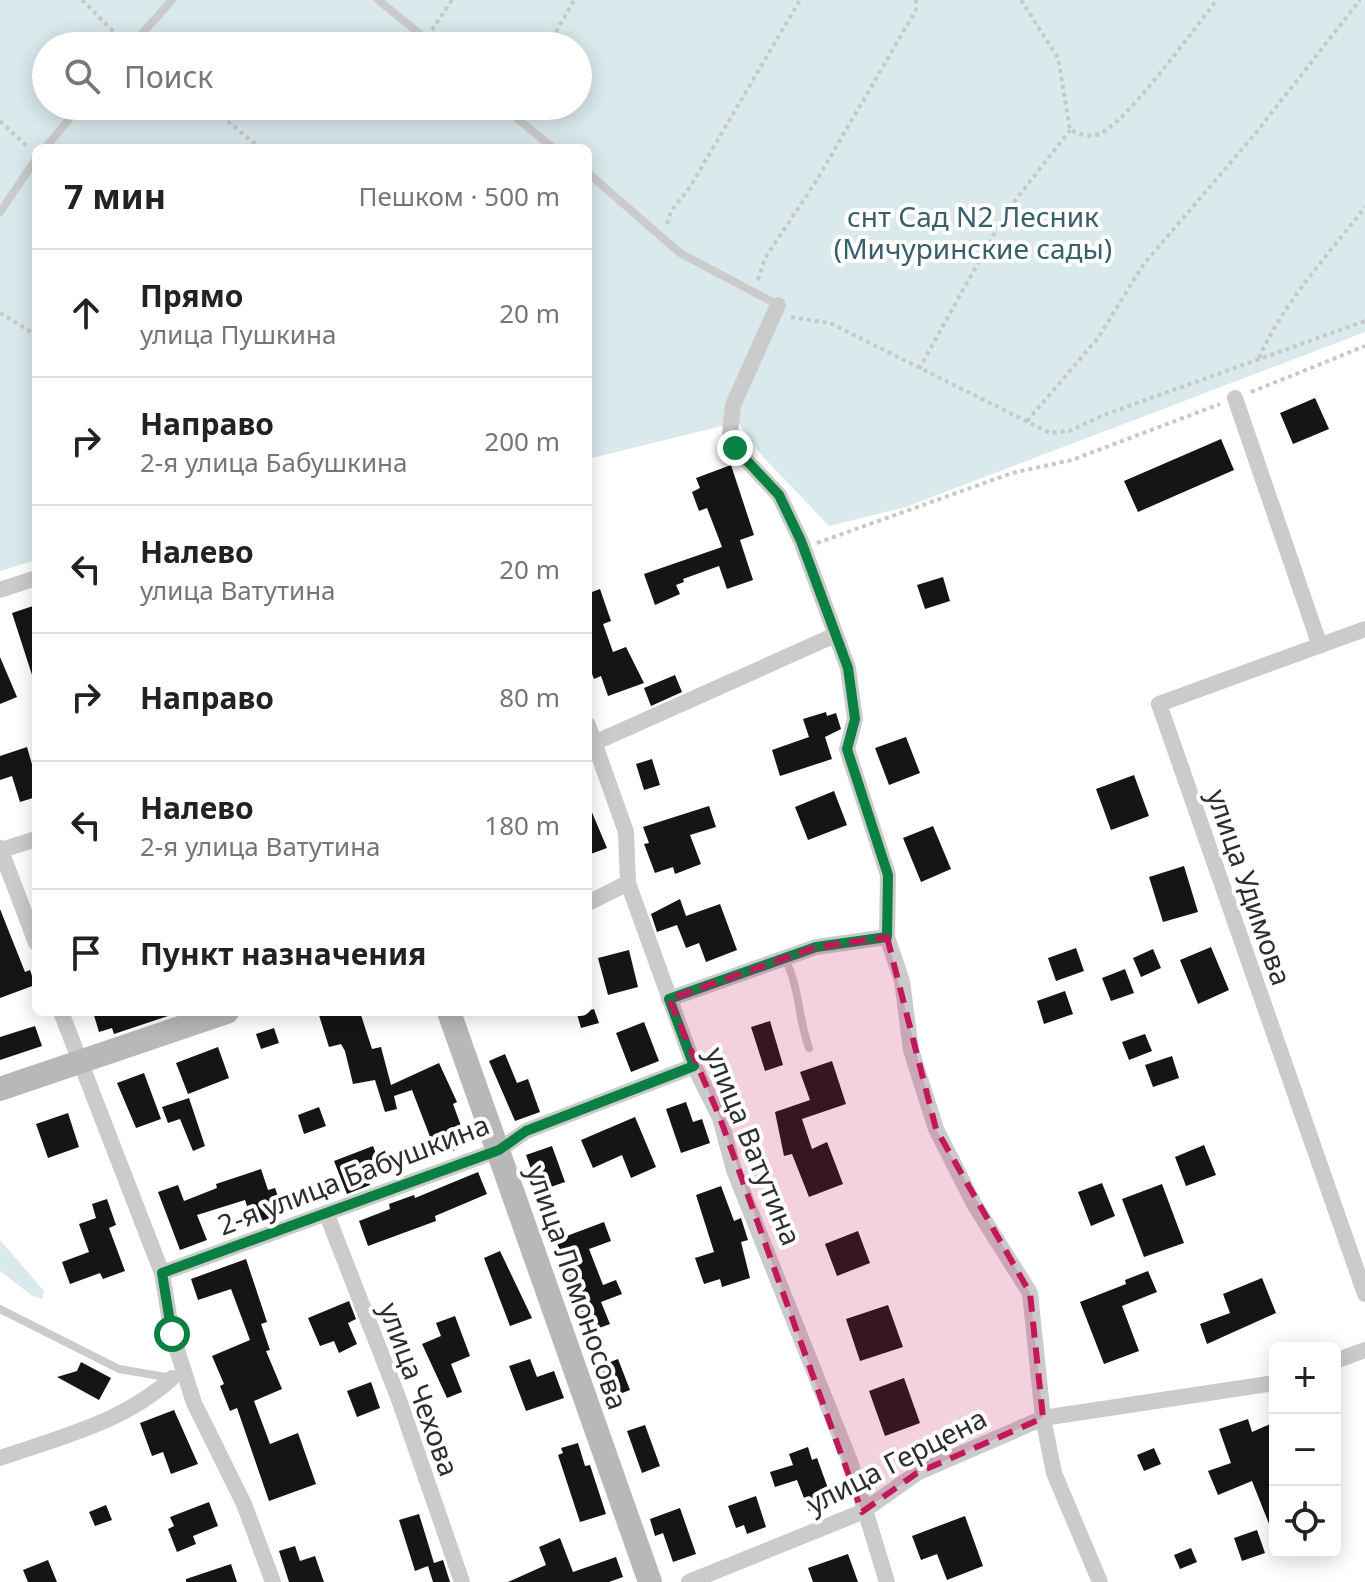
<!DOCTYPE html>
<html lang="ru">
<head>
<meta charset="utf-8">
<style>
	:root { --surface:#fff; --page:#f6f6f6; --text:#222; --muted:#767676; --line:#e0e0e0 }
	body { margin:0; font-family:"Noto Sans",sans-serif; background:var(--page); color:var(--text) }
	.controls { position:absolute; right:24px; bottom:24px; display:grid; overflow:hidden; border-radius:12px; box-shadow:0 4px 20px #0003 }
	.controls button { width:72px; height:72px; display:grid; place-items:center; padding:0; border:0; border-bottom:2px solid var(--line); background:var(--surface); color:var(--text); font:40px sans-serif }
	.stop { position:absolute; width:24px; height:24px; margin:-18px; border:6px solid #0b8043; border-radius:50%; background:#fff }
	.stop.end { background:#0b8043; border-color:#fff; box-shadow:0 2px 8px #0008 }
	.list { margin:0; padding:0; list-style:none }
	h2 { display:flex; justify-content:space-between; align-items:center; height:104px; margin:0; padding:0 32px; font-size:34px }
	h2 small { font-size:26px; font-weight:400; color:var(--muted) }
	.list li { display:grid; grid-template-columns:52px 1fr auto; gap:24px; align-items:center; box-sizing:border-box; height:128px; padding:0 32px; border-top:2px solid var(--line) }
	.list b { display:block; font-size:30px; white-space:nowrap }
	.list p { margin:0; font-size:26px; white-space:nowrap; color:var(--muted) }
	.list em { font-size:26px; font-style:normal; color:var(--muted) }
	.icon { flex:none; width:44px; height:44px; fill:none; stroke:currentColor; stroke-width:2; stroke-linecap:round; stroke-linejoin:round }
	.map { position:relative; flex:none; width:1365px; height:1582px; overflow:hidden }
	.search { position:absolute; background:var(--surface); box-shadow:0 4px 20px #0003; left:32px; top:32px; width:560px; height:88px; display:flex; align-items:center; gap:20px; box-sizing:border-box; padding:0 28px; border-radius:44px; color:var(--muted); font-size:30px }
	.panel { position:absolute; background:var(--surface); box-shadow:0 4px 20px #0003; left:32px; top:144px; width:560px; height:872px; border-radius:12px }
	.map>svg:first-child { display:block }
	.green { fill:#dae9ec; fill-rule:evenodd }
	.building { fill:#151515 }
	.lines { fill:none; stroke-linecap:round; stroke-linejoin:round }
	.path { stroke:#c8c8c8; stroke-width:4; stroke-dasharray:4 4; stroke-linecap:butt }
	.lane { stroke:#cbcbcb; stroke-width:8 }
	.street { stroke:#cbcbcb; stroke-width:16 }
	.secondary { stroke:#b8b8b8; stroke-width:24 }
	.route { stroke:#0b8043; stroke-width:10 }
	.marked { fill:#c2185b; fill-opacity:0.2; stroke:#c2185b; stroke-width:6; stroke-dasharray:16 10; stroke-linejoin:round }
	.labels { text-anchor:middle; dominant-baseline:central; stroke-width:8; stroke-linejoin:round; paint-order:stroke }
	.park-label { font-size:28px; fill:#385f6c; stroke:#fff }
	.street-label { font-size:28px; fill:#2e2e2e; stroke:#fff }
</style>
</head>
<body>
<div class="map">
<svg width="1365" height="1582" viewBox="0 0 1365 1582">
	<rect width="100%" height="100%" fill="#fff"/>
	<path class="green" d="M0 0H1365V332L906 507 829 526 763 457 738 422 588 459V148H36V560L0 571ZM46 46H578V106H46Z
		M0 1240 44 1291 42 1299 31 1295 0 1271Z"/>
	<path class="building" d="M1315 398 1329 429 1293 444 1280 413Z
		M1221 439 1234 470 1138 512 1124 481Z
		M731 465 754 535 740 540 753 580 727 589 719 566 683 579 684 582 676 585 680 594 655 605 644 574 722 547 707 508 699 511 692 492 700 488 696 478Z
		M943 577 950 601 925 609 917 585Z
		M590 587 592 592 600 589 611 621 603 624 613 652 626 647 644 683 608 696 601 676 594 679 588 664 592 659 588 647Z
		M36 605V677L33 678 12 613Z
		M0 657 17 697 0 704Z
		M675 675 682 692 651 706 644 688Z
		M826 712 827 716 836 713 841 729 825 737 832 759 780 776 772 750 809 737 803 719Z
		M906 737 920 773 889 785 875 748Z
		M27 747 36 778V797L20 802 12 776 0 780V756Z
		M652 759 660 785 644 790 636 764Z
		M1134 775 1149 816 1111 830 1096 789Z
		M834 791 847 825 808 840 795 807Z
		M588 803 607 848 588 855Z
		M709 806 716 827 690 835 701 864 675 874 673 867 655 873 644 844 649 843 643 827Z
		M933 826 951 869 921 882 903 838Z
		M1184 866 1198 912 1163 922 1149 877Z
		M680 899 686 916 720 904 737 950 706 962 699 943 686 948 677 925 657 932 651 914Z
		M0 909 25 972 30 970 35 985 0 998Z
		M1211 947 1229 990 1198 1004 1180 960Z
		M1076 948 1084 971 1056 981 1048 958Z
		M1153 949 1161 968 1141 977 1133 958Z
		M629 950 638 987 608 995 598 958Z
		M1125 969 1134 993 1111 1001 1102 978Z
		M1065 991 1073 1014 1044 1024 1037 1001Z
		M594 1009 599 1023 581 1028 577 1014Z
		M93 1012H173L174 1014 114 1034 112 1028 99 1032Z
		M318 1012H360L372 1049 381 1047 391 1085 439 1063 457 1102 453 1104 468 1145 450 1152 445 1138 432 1142 412 1090 394 1096 397 1109 385 1112 375 1080 353 1084 345 1051 341 1044 329 1047Z
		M770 1021 783 1065 765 1071 751 1027Z
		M644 1022 659 1061 631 1072 616 1033Z
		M35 1026 42 1046 0 1060V1037Z
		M274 1028 279 1043 261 1049 256 1034Z
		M1145 1034 1152 1051 1129 1060 1122 1042Z
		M218 1047 229 1078 188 1094 176 1063Z
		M505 1054 517 1083 528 1079 540 1112 515 1121 489 1061Z
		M1172 1056 1179 1078 1153 1087 1145 1065Z
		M832 1061 846 1104 802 1119 812 1149 827 1142 843 1184 809 1197 792 1154 784 1156 775 1112 810 1100 800 1072Z
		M144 1073 161 1119 136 1128 117 1083Z
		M189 1098 205 1146 193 1151 180 1119 168 1123 162 1107Z
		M686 1102 693 1122 702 1119 710 1143 681 1153 666 1109Z
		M319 1107 326 1126 304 1134 298 1115Z
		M68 1113 79 1147 48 1158 36 1124Z
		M635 1117 656 1167 631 1178 622 1155 593 1168 581 1140Z
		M1204 1145 1216 1175 1186 1186 1175 1157Z
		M373 1146 383 1172 368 1178 370 1185 347 1194 334 1161Z
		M552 1146 565 1182 539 1191 526 1155Z
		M261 1169 268 1190 275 1188 284 1213 253 1224 245 1200 197 1215 207 1240 180 1250 158 1192 178 1185 184 1201 217 1188 216 1184Z
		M478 1172 487 1194 435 1216 436 1221 368 1246 359 1221 390 1209 389 1204 414 1195 415 1198Z
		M1102 1183 1115 1216 1091 1226 1078 1192Z
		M1162 1184 1184 1243 1144 1257 1122 1199Z
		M721 1186 734 1221 741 1218 748 1240 741 1242 750 1278 722 1287 720 1279 704 1284 695 1258 714 1252 696 1195Z
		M107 1199 116 1225 109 1228 125 1271 103 1279 100 1273 70 1284 62 1262 89 1252 79 1224 96 1218 92 1204Z
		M604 1222 611 1241 589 1249 603 1285 616 1280 622 1294 601 1302 610 1324 588 1332 556 1240Z
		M858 1231 870 1263 837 1276 825 1244Z
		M500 1251 532 1318 510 1326 484 1258Z
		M246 1259 267 1322 261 1324 270 1350 266 1351 282 1389 254 1401 270 1444 298 1433 316 1484 269 1501 237 1408 230 1411 220 1386 224 1384 212 1356 250 1340 231 1289 198 1300 191 1279Z
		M1148 1271 1157 1292 1122 1306 1139 1351 1104 1364 1080 1302 1126 1284 1125 1280Z
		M1262 1278 1276 1313 1207 1344 1200 1324 1230 1313 1223 1294Z
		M349 1301 356 1319 348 1323 357 1344 339 1353 334 1341 320 1346 308 1318Z
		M888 1305 903 1347 860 1361 846 1319Z
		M455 1316 470 1356 451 1364 462 1392 447 1398 422 1344 441 1336 436 1323Z
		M530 1359 537 1377 554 1371 564 1398 526 1411 509 1366Z
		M618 1359 630 1390 612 1397 600 1366Z
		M81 1362 111 1378 99 1400 57 1377 77 1371Z
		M904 1378 920 1423 885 1436 869 1391Z
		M371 1382 380 1408 357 1417 347 1391Z
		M174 1410 198 1464 171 1474 163 1452 152 1456 140 1423Z
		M1248 1419 1252 1432 1275 1422V1539L1252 1481 1218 1495 1208 1471 1231 1463 1219 1429Z
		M645 1425 660 1466 642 1473 627 1431Z
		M578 1443 585 1466 590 1465 606 1514 580 1522 558 1455 563 1453 561 1448Z
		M808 1447 812 1460 817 1458 833 1502 809 1511 797 1480 775 1487 770 1472 793 1465 789 1454Z
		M1154 1448 1161 1464 1144 1471 1137 1455Z
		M756 1496 766 1527 747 1534 744 1525 736 1528 728 1506Z
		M209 1502 218 1526 193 1536 196 1544 177 1552 168 1529 174 1526 170 1517Z
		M106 1505 112 1520 95 1526 89 1512Z
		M680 1508 696 1554 673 1562 663 1533 655 1536 650 1519Z
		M419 1514 434 1563 443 1560 450 1582H433L428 1566 415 1571 399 1520Z
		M965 1516 983 1566 947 1580 937 1554 921 1560 912 1536Z
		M1257 1530 1265 1553 1242 1561 1234 1538Z
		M560 1538 573 1572 616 1557 623 1577 609 1582H508L546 1565 539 1547Z
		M295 1546 300 1561 315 1556 324 1582H289L279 1551Z
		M1191 1548 1197 1562 1180 1569 1174 1555Z
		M848 1554 858 1582H813L808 1568Z
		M48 1560 57 1582H28L23 1570Z
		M231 1564 237 1582H186V1579Z"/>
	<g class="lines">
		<path class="path" d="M82 0 120 38
			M1021 0 1058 58 1070 130C1080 134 1088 138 1099 134 1125 125 1196 26 1217 0
			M432 30 452 0
			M548 46 574 0
			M209 106 260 148
			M0 121 29 148
			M667 224 671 211 690 187 800 0
			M758 280 765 258 815 183 916 10V0
			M0 313 36 335
			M791 317 830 323 1050 433 1070 431 1101 416 1365 321
			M1259 358C1283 303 1328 255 1365 207
			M919 369 1007 211 1070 130
			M1251 392 1365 346
			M1027 421 1098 338 1143 265 1255 134 1360 0
			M817 543 1012 473 1072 460 1220 404"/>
		<path class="lane" d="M378 0 435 46
			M131 46 172 0
			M502 106 553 148
			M45 148 80 106
			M588 173 680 253 778 305
			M0 212 36 159
			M786 961C800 989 798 1019 809 1048
			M0 1309 119 1369 172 1378"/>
		<path class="street" d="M778 305 733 405 730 434 735 448 779 495 801 541 848 668 855 719 847 749 888 875 887 937 902 981 911 1050 936 1129 974 1204 1030 1293 1043 1418 1054 1473 1100 1582
			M1235 398 1320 646
			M0 590 36 578
			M1365 629 1159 704 1365 1294
			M588 725 626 832 628 883 694 1066 720 1118 734 1170 851 1464 887 1582
			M594 743 833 636
			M0 848 36 943
			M1 850 36 839
			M588 903 628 883
			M669 999 816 947 887 937
			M61 1012 162 1273 172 1334 194 1403 244 1504 273 1582
			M327 1215 398 1397 462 1582
			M162 1273 499 1150 526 1131 694 1066
			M1335 1361 1365 1350
			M0 1458C61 1437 124 1422 172 1378
			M689 1582 862 1512 917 1473 1043 1418 1275 1383"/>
		<path class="secondary" d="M449 1012 650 1582
			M0 1089 227 1012"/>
	</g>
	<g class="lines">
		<path class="route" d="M172 1334 162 1273 499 1150 526 1131 694 1066 669 999 816 947 887 937 888 875 847 749 855 719 848 668 801 541 779 495 735 448"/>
	</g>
	<path class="marked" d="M887 937 936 1129 1030 1293 1043 1418 917 1473 862 1512 720 1118 669 999 816 947Z"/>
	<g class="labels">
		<g class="park-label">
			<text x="973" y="216">снт Сад N2 Лесник<tspan x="973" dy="32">(Мичуринские сады)</tspan></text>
		</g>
		<g class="street-label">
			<text transform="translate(1250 887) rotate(71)">улица Удимова</text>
			<text transform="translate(754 1146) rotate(68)">улица Ватутина</text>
			<text transform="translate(353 1174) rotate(-21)">2-я улица Бабушкина</text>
			<text transform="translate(578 1287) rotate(71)">улица Ломоносова</text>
			<text transform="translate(420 1389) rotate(70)">улица Чехова</text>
			<text transform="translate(896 1460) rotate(-27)">улица Герцена</text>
		</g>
	</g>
</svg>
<div class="controls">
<button>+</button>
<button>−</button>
<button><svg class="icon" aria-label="locate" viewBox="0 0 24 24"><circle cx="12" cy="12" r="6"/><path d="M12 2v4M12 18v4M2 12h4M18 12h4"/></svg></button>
</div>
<div class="stop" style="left:172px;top:1334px"></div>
<div class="stop end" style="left:735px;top:448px"></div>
<div class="search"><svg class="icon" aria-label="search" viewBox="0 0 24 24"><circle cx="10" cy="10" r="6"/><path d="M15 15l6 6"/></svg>Поиск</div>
<section class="panel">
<h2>7 мин<small>Пешком · 500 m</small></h2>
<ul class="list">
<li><svg class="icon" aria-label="ahead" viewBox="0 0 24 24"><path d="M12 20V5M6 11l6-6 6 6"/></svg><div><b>Прямо</b><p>улица Пушкина</p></div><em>20 m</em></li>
<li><svg class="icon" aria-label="right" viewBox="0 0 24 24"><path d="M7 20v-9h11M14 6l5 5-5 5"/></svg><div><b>Направо</b><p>2-я улица Бабушкина</p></div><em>200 m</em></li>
<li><svg class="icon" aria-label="left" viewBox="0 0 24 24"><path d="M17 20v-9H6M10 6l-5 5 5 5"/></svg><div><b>Налево</b><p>улица Ватутина</p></div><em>20 m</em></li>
<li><svg class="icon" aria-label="right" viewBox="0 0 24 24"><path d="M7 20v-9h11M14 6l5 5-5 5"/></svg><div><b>Направо</b></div><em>80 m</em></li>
<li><svg class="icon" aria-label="left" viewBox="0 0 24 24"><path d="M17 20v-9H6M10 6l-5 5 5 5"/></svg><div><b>Налево</b><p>2-я улица Ватутина</p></div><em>180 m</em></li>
<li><svg class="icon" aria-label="arrive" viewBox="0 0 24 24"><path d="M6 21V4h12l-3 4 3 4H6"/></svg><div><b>Пункт назначения</b></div></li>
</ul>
</section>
</div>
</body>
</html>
